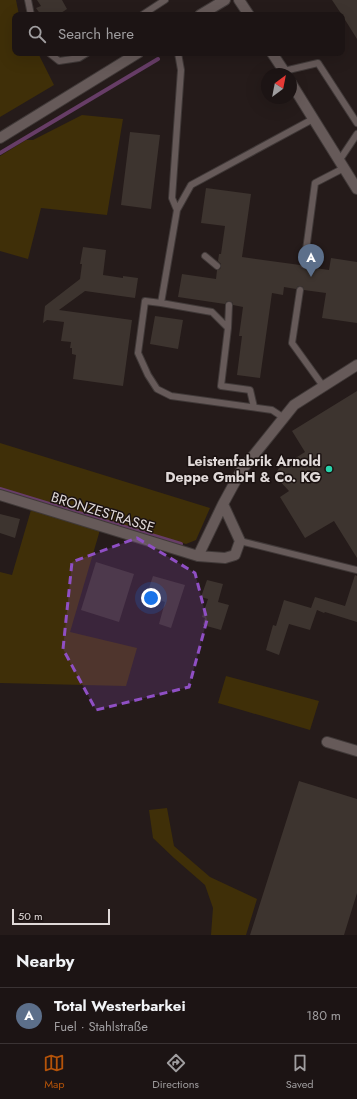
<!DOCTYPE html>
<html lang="en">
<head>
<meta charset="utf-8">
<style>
	:root { --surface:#1c1414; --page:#251d1d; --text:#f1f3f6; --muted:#a09ea0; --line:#3a3334; --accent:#b45309 }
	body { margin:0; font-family:Jost,sans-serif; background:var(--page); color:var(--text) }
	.compass { position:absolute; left:261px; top:68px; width:36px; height:36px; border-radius:50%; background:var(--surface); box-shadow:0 4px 16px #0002; rotate:32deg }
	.scale { position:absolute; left:12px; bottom:10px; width:98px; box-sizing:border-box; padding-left:4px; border:2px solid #e0d9d8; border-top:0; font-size:11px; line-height:14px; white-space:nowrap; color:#e0d9d8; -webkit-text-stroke:3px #1b1211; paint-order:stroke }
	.you { position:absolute; left:151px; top:598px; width:14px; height:14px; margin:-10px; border:3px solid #fff; border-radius:50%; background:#1a73e8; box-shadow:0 0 0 6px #1a73e833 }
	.badge { display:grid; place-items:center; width:26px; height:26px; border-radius:50%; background:var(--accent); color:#fff; font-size:13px; font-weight:700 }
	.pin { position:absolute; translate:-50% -33px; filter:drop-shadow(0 1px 2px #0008) }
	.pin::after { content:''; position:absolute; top:21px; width:14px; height:12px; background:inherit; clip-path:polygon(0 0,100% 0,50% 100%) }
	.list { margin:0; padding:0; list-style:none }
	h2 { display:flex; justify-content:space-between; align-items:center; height:52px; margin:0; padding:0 16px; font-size:17px }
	h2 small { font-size:13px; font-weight:400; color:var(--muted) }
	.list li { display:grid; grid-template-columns:26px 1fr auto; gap:12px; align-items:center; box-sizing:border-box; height:56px; padding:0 16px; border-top:1px solid var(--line) }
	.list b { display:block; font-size:15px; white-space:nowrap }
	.list p { margin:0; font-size:13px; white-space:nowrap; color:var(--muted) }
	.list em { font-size:13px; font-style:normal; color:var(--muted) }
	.icon { flex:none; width:22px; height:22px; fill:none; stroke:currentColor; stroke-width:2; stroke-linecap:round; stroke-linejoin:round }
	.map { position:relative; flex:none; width:357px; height:935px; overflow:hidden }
	.search { position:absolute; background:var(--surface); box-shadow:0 4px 16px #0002; left:12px; right:12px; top:12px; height:44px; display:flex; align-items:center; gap:10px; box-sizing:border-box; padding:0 14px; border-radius:8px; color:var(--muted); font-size:15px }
	.sheet { height:108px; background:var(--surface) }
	nav { display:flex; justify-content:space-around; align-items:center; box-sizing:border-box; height:56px; border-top:1px solid var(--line); background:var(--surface); font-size:11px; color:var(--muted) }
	nav a { display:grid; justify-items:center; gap:2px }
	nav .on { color:var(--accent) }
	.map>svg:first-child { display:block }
	.green { fill:#3f2f08 }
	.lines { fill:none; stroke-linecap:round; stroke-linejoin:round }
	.stream { stroke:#673d67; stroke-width:4 }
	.building { fill:#3d342f }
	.lane-casing { stroke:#403938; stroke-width:8 }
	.street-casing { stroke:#403938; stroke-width:12 }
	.secondary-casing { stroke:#403938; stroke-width:12 }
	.lane { stroke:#665a59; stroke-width:6 }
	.street { stroke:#665a59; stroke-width:10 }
	.secondary { stroke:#665a59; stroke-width:10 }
	.marked { fill:#8f4fc4; fill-opacity:0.2; stroke:#8f4fc4; stroke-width:3; stroke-dasharray:8 5; stroke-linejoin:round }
	.poi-dot { fill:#28d5ad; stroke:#1b1211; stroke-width:1.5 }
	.labels { text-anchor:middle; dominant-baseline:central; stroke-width:3; stroke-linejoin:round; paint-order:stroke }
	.poi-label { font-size:14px; font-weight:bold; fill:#e0d9d8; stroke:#1b1211; text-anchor:end }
	.street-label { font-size:14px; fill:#e0d9d8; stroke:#1b1211 }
</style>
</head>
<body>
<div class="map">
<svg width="357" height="935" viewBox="0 0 357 935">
	<rect width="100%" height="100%" fill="#251b1a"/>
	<path class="green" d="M0 0H16L19 15H15V53H38L54 85 0 117Z
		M82 115 123 119 107 215 41 208 28 259 0 251V156L26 140H33Z
		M0 443 210 508 196 540 186 544 0 488Z
		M31 510 100 530 70 632 137 648 126 686 0 683V572L12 575Z
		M226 676 319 701 310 730 218 703Z
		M167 808 174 846 210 877 257 899 246 935H211L213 908 205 885 174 858 153 838 149 810Z"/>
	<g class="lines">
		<path class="stream" d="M0 153 158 59
			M0 489 181 544"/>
	</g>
	<path class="building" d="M37 0H62L67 9 58 15H41L36 8 41 6Z
		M332 0H357V39L342 15Z
		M130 132 160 135 151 209 121 205Z
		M206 188 251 194 242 257 300 265 301 268 304 269H306L308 267 329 270 331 258 357 262V323L322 318 326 293 304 290 303 287 300 286H298L296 289 284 287 283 295 272 293 260 378 237 375 242 336H239L243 307 233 305V303L230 301H227L225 304 178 297 182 274 216 279 217 270 220 269 221 267V264L218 261 219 254H221L225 226 201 223Z
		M83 247 106 250 103 275 123 278V276L138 278 135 298 85 291 59 310 132 320 123 386 73 379 76 355 72 354V348H70L71 342 61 341 64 322 47 320 43 323 45 306 80 279 82 264H80Z
		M155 316 183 320 178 349 150 344Z
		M357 391V558L334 521 305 538 280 497 289 491 278 479 276 473 279 468 282 467 299 466 294 459 305 452 292 431Z
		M0 514 20 519 15 538 0 533Z
		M96 562 134 574 119 622 81 610Z
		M355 575 357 576V622L325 612 324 613 317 610 310 630 289 624 279 655 266 650 273 625 276 626 284 600 311 608 315 597 345 606Z
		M153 576 185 585 171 628 159 624 165 602 157 599 159 591 149 588Z
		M207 580 223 584 218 602 229 605 221 630 203 625 205 618 202 617 208 599 201 597Z
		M299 781 357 799V893L344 935H250Z"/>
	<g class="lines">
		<defs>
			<path id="lane" d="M28 0 31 15
				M142 15 165 0
				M49 53 59 61 79 58 87 53
				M284 71 318 63 357 123
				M339 161 357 134
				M177 210 172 198 181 70 178 53
				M205 256 217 266
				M304 265 315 183 344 168
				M300 290 292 343 323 386
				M161 303 177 210 191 185 313 119
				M228 328 229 305
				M254 407 250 390 221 386 228 328 212 312 161 303 145 301 138 353 148 375 157 389 171 396 272 410 284 418
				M240 541 357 570"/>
			<path id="street" d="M239 0 249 15
				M272 53 286 74
				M291 83 357 189
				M0 495 198 556 225 558 235 555 240 541 223 504
				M198 556 223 504 241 471 294 405 357 365
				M327 742 357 751"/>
			<path id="secondary" d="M200 15 225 0
				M0 138 138 53"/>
		</defs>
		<use href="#lane" class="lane-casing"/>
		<use href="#street" class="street-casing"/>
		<use href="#secondary" class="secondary-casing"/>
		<use href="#lane" class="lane"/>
		<use href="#street" class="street"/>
		<use href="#secondary" class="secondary"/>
	</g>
	<path class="marked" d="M137 538 195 573 207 620 189 687 96 710 63 649 72 562Z"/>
	<circle class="poi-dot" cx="329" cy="469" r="4"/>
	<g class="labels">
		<g class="poi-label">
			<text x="321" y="461">Leistenfabrik Arnold<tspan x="321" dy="16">Deppe GmbH &amp; Co. KG</tspan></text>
		</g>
		<g class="street-label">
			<text transform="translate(103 512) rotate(17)">BRONZESTRASSE</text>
		</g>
	</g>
</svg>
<svg class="compass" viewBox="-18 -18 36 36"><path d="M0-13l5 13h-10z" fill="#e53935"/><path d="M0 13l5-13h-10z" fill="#a09ea0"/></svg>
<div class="scale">50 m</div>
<div class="you"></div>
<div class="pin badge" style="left:311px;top:277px;background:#5c6f8a">A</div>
<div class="search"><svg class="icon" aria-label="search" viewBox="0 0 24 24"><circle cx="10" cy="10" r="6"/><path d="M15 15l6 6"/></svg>Search here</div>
</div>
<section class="sheet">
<h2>Nearby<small></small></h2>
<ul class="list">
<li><span class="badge" style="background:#5c6f8a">A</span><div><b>Total Westerbarkei</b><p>Fuel · Stahlstraße</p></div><em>180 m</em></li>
</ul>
</section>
<nav>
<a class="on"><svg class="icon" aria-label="map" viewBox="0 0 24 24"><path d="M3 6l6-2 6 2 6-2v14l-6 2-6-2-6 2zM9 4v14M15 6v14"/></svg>Map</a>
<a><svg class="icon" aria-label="directions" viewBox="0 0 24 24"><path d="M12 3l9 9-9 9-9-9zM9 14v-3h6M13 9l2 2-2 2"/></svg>Directions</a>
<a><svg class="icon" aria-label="saved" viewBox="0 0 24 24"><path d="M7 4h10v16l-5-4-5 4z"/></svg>Saved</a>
</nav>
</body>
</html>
